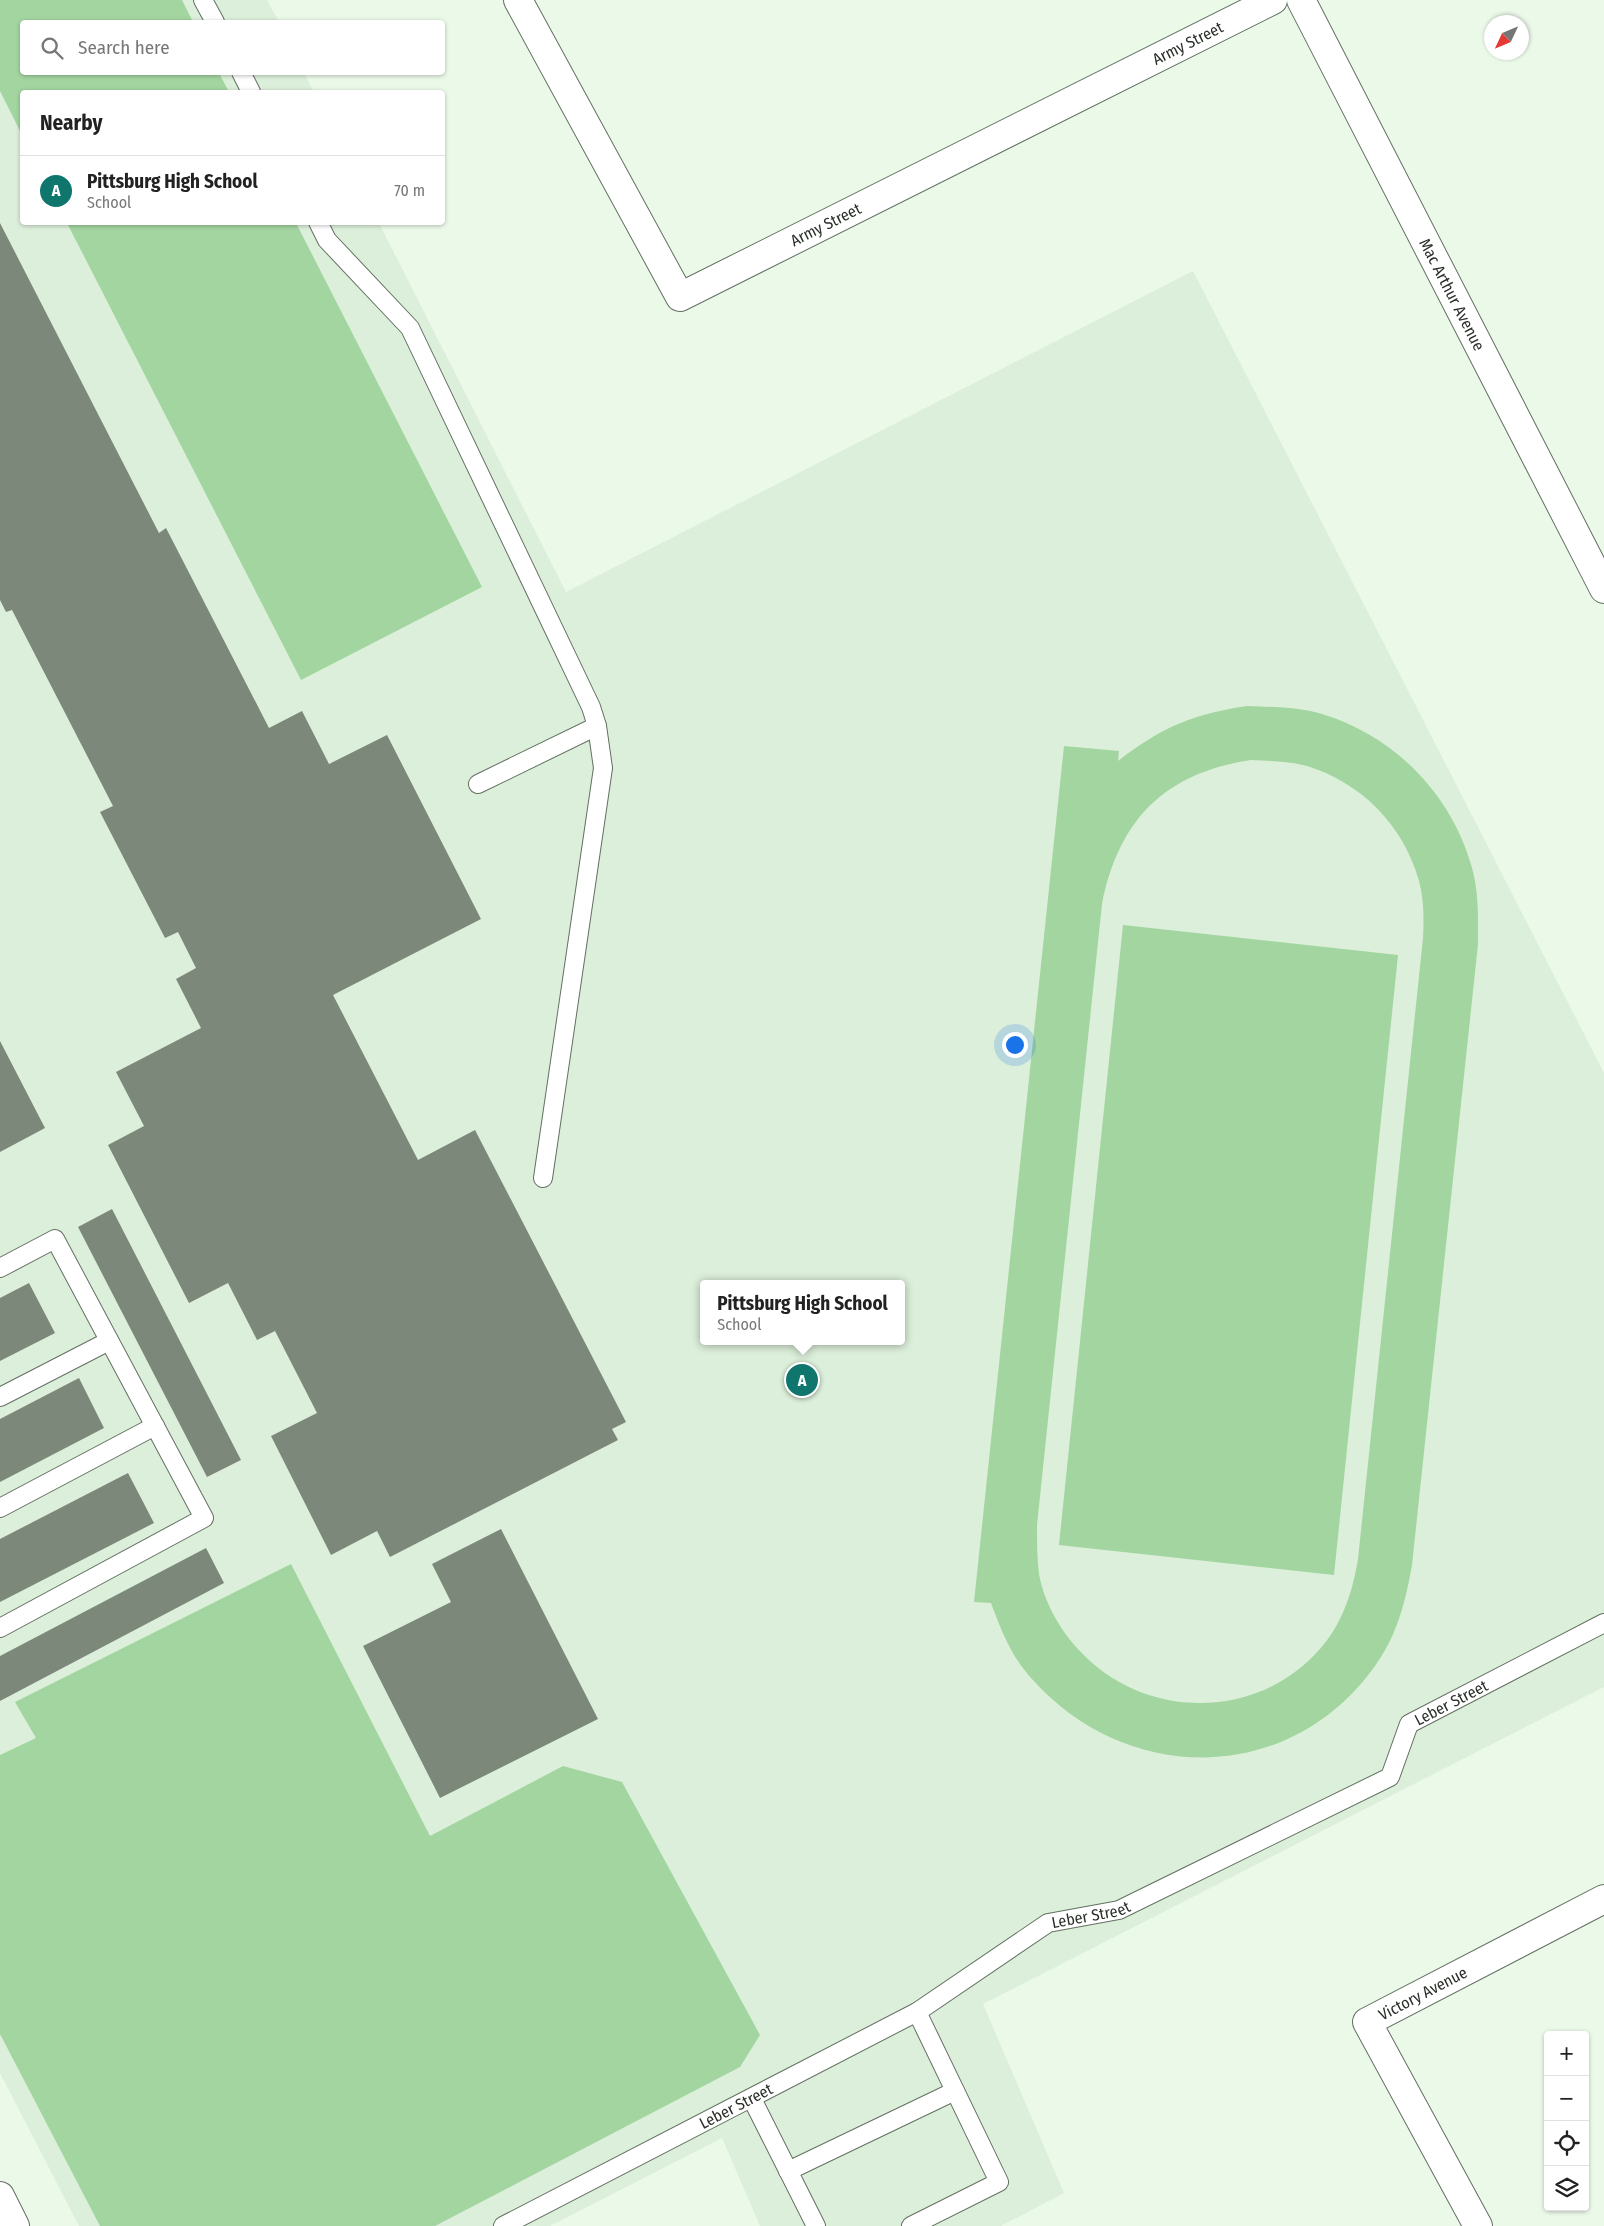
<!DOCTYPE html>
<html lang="en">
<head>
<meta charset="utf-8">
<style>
	:root { --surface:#fff; --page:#f2f2f2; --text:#222; --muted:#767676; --line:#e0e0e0; --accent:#0f766e }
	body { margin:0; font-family:"Fira Sans Condensed",sans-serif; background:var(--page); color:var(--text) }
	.controls { position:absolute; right:15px; bottom:15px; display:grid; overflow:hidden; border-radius:5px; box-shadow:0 1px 4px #0004 }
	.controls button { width:45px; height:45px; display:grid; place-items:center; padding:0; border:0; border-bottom:1px solid var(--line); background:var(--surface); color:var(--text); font:25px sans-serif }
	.compass { position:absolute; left:1484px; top:15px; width:45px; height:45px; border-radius:50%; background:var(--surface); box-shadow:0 1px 4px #0004; rotate:226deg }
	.you { position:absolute; left:1014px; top:1044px; width:18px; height:18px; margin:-12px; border:4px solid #fff; border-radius:50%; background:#1a73e8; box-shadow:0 0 0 8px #1a73e833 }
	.badge { display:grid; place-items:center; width:32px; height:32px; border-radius:50%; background:var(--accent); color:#fff; font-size:16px; font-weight:700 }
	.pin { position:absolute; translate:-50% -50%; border:2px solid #fff; box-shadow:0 1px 5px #0006 }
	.popup { position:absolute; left:700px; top:1280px; width:205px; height:65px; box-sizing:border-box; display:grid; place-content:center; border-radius:5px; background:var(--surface); filter:drop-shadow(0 1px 4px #0005); font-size:16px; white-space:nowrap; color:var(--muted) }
	.popup b { font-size:19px; color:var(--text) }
	.popup::after { content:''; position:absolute; left:50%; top:100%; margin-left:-10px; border:10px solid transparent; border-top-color:var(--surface) }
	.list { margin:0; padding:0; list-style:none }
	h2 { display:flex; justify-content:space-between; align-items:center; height:65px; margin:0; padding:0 20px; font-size:21px }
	h2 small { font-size:16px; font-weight:400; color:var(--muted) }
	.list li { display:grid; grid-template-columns:32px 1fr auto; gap:15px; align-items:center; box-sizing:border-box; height:70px; padding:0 20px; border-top:1px solid var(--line) }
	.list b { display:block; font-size:19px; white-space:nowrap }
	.list p { margin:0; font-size:16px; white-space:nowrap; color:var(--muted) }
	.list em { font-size:16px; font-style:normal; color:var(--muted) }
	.icon { flex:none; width:28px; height:28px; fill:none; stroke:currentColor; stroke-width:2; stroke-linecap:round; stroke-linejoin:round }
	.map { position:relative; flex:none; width:1604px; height:2226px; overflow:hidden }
	.search { position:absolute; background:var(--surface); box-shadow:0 1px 4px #0004; left:20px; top:20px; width:425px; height:55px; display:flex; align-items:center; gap:12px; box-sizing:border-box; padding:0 18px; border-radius:5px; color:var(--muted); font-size:19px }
	.panel { position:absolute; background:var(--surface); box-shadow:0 1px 4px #0004; left:20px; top:90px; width:425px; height:135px; border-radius:5px }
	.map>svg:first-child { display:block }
	.built { fill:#dcefda; fill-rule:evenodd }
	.green { fill:#a3d5a0; fill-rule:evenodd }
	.building { fill:#7c887a }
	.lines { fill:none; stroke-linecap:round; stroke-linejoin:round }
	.lane-casing { stroke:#637062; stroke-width:20 }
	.street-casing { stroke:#637062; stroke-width:30 }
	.lane { stroke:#fff; stroke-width:18 }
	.street { stroke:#fff; stroke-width:28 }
	.labels { text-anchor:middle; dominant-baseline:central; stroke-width:4.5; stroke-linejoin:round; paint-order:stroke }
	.street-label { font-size:16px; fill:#292e28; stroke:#ebf9e9 }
</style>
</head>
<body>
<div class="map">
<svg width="1604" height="2226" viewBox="0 0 1604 2226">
	<rect width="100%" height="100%" fill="#ebf9e9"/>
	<path class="built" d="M0 0H267L279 22H22V72L304 73 314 92H22V222L379 223 566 592 1193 271 1604 1073V1687L983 2004 1064 2193 1001 2226H760L722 2138 550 2226H79L0 2073ZM703 1284H901V1341H703Z"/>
	<path class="green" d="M0 0H182L193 22H22V72L219 73 229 92H22V135L0 91Z
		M67 223H296L482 587 301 680Z
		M1247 706C1272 707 1298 707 1322 714 1395 736 1452 795 1472 868 1479 893 1478 918 1478 944L1412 1565C1406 1599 1398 1632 1379 1660 1296 1785 1129 1788 1032 1679 1012 1658 1001 1630 991 1603L974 1602 1064 746 1119 751 1118 761C1162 727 1193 714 1247 706ZM1251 760C1270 761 1289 761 1307 766 1362 783 1404 826 1419 881 1424 900 1424 919 1423 938L1358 1559C1354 1584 1347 1608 1334 1630 1277 1720 1149 1727 1079 1650 1060 1630 1044 1602 1039 1574 1037 1558 1037 1542 1037 1525L1102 904C1119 819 1165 773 1251 760Z
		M1123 925 1398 955 1334 1575 1059 1545Z
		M291 1564 430 1836 563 1766 622 1782 760 2035 740 2067 435 2226H100L0 2034V1755L36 1738 15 1702Z"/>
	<path class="building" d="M0 223 159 533 166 528 269 728 302 711 329 764 387 735 481 919 333 995 418 1160 475 1130 626 1422 612 1429 618 1440 390 1557 377 1531 331 1555 271 1436 317 1413 275 1331 257 1340 228 1283 189 1303 108 1145 144 1126 116 1072 201 1028 176 979 196 968 178 932 165 938 100 812 113 806 12 610 6 612 0 600Z
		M0 1041 45 1128 0 1152Z
		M112 1209 241 1460 207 1477 78 1227Z
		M29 1283 55 1333 0 1361V1298Z
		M79 1378 104 1428 0 1482V1419Z
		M128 1473 154 1523 0 1602V1539Z
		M501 1529 598 1719 440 1798 363 1646 451 1602 432 1564Z
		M206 1548 224 1583 0 1701V1656Z"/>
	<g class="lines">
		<defs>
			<g id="lane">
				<path d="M203 0 215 22"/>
				<path d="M241 72 251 92"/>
				<path d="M318 222 327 240 410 328 591 707 597 726 478 784"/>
				<path d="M543 1178 603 768 597 726"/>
				<path d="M0 1268 55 1239 204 1518 0 1628"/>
				<path d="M0 1397 109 1341"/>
				<path d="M0 1508 155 1426"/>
				<path d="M752 2099 816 2226"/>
				<path d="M788 2171 955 2091"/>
				<path id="s1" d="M503 2226 917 2012 1048 1923 1119 1910 1390 1777 1409 1724 1604 1623"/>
				<path d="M911 2226 999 2182 917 2012"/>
			</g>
			<g id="street">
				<path id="s2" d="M518 0 680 297 1273 0"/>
				<path id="s3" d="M1301 0 1604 589"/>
				<path d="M0 2196 15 2226"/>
				<path id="s4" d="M1478 2226 1367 2022 1604 1899"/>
			</g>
		</defs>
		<use href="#lane" class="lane-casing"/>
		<use href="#street" class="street-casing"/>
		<use href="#lane" class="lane"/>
		<use href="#street" class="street"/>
	</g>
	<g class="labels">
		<g class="street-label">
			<text stroke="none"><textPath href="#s2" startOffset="906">Army Street</textPath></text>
			<text stroke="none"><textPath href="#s2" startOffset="501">Army Street</textPath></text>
			<text stroke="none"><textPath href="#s3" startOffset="331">Mac Arthur Avenue</textPath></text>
			<text stroke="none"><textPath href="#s1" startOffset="1102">Leber Street</textPath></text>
			<text stroke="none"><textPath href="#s1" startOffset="668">Leber Street</textPath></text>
			<text stroke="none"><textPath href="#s4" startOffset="295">Victory Avenue</textPath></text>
			<text stroke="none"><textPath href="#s1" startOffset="262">Leber Street</textPath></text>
		</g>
	</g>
</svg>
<div class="controls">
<button>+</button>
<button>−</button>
<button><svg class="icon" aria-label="locate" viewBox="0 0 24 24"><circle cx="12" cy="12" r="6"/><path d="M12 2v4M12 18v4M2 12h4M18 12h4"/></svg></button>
<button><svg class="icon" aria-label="layers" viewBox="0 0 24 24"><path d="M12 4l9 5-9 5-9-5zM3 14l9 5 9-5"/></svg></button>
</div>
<svg class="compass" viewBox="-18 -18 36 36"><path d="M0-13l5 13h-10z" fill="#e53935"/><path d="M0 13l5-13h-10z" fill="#767676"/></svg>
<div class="you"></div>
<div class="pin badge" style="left:802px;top:1380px">A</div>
<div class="popup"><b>Pittsburg High School</b>School</div>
<div class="search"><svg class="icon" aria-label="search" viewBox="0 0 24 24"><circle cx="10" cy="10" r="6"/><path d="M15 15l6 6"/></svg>Search here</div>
<section class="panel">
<h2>Nearby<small></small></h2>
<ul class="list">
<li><span class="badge">A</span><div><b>Pittsburg High School</b><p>School</p></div><em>70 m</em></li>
</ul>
</section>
</div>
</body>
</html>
